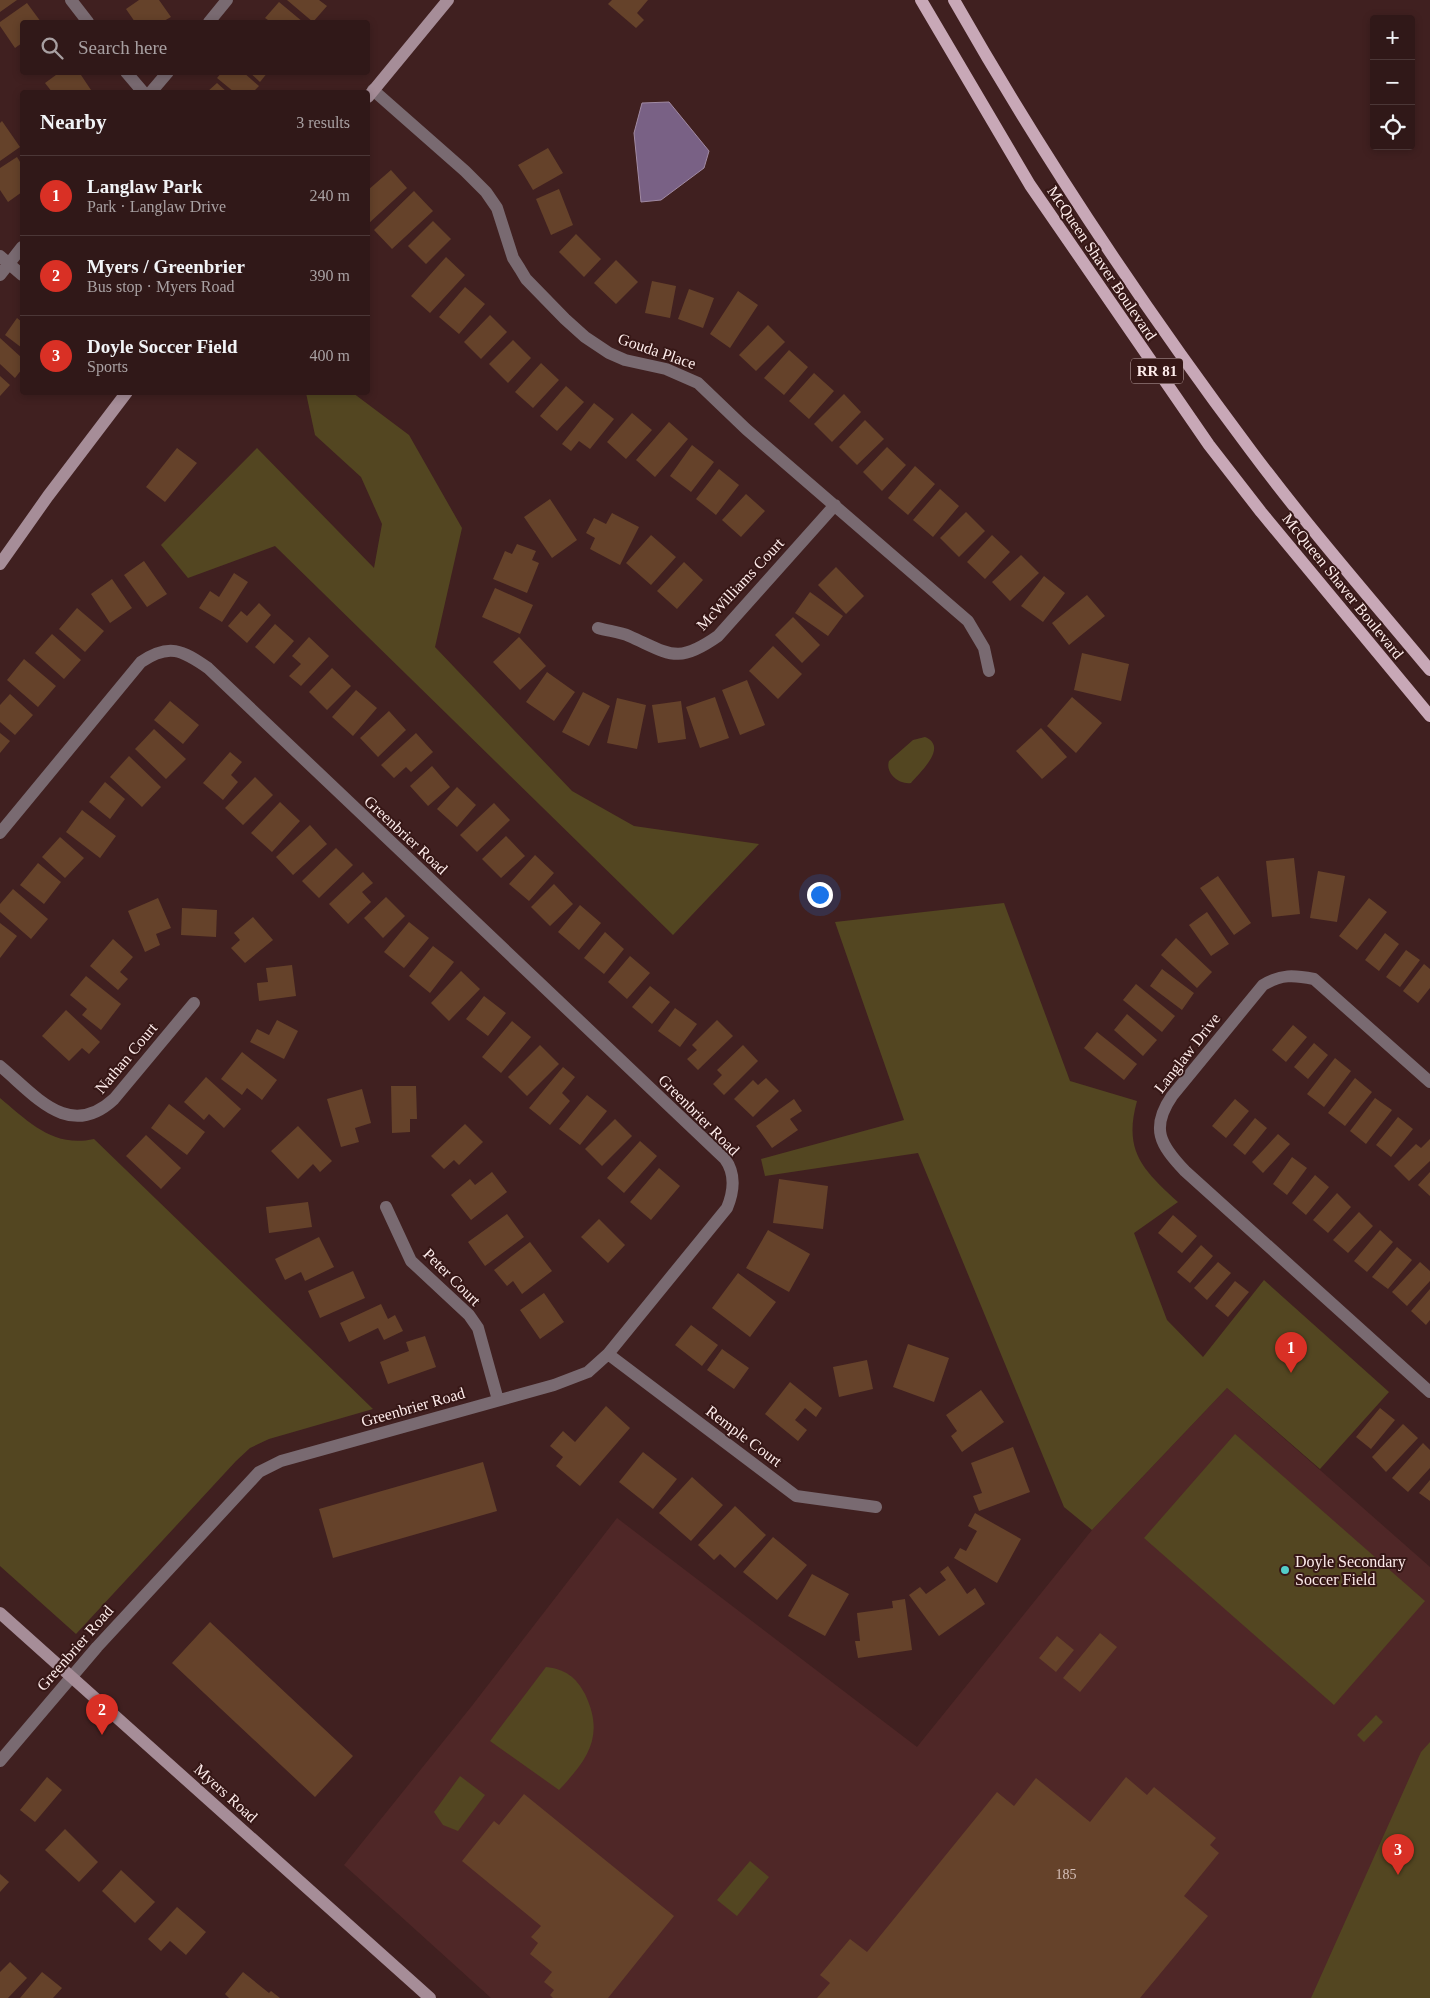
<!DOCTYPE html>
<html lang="en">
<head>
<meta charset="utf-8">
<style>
	:root { --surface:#301818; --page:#3c2525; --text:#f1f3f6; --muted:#a8a0a2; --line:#4b3737; --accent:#d93025 }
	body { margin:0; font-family:"Times New Roman",serif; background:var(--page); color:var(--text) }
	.controls { position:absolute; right:15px; top:15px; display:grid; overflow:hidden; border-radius:5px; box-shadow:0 2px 8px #0003 }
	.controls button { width:45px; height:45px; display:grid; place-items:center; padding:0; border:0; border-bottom:1px solid var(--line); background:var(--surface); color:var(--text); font:25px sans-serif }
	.you { position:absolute; left:819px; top:894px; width:18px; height:18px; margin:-12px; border:4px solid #fff; border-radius:50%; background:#1a73e8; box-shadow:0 0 0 8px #1a73e833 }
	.badge { display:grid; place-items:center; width:32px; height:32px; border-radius:50%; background:var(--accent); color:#fff; font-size:16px; font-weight:700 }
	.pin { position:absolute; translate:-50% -41px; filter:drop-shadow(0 1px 2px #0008) }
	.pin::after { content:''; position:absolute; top:26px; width:18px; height:15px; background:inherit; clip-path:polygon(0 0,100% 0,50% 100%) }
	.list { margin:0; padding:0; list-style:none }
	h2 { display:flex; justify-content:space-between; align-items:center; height:65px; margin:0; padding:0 20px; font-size:21px }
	h2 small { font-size:16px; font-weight:400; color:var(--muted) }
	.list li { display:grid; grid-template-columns:32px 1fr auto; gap:15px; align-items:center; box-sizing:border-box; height:80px; padding:0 20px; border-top:1px solid var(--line) }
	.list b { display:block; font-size:19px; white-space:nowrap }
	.list p { margin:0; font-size:16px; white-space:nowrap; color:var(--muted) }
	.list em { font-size:16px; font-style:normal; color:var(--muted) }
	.icon { flex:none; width:28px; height:28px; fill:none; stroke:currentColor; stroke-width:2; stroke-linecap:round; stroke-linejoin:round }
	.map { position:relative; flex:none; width:1430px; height:1998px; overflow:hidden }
	.search { position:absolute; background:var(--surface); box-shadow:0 2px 8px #0003; left:20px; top:20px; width:350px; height:55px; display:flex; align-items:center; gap:12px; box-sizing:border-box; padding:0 18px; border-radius:5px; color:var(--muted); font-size:19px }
	.panel { position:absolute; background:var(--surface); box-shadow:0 2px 8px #0003; left:20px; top:90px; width:350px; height:305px; border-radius:5px }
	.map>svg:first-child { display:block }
	.built { fill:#4f2727 }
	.green { fill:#534621 }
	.water { fill:#796185; stroke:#a18aa3 }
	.building { fill:#65422a }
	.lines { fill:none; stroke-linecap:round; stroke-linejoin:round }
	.minor { stroke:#796a71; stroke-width:12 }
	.secondary { stroke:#a68d98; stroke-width:12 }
	.primary { stroke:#c8a8b7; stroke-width:12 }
	.poi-dot { fill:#53cdc9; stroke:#361716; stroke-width:2 }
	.labels { text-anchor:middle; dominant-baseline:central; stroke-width:4; stroke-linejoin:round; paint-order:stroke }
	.number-label { font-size:14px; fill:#d7c1ba }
	.shield { fill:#361716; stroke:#c1abaa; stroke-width:1 }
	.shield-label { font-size:15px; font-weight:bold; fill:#fdebea }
	.street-label { font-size:16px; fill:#fdebea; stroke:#361716 }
	.poi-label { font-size:16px; fill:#fdebea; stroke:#361716; text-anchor:start }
</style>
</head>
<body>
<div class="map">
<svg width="1430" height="1998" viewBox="0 0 1430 1998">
	<rect width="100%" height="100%" fill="#402020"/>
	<path class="built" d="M1227 1388 1430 1567V1998H491L344 1865 471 1707 617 1518 917 1747 1092 1530Z"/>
	<path class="green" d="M306 393H353L409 435 462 528 435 647 572 791 634 826 759 844 673 935 275 546 188 578 161 545 257 448 374 568 382 524 361 477 315 435Z
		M925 737C949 747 919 773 911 783 899 785 885 773 889 761L913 740Z
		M1004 903 1070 1081 1137 1101C1123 1151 1143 1170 1178 1202L1134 1233 1167 1320 1203 1357 1264 1280 1389 1392 1320 1469 1227 1388 1092 1530 1064 1507 918 1153 765 1176 761 1159 904 1120 835 922Z
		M0 1098C29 1122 53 1148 94 1139L373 1409 269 1439 250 1448 236 1461 76 1634 0 1566Z
		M1235 1434 1425 1601 1334 1705 1144 1538Z
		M546 1667C565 1669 576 1677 585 1694 605 1736 588 1759 559 1790L490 1741Z
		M1376 1715 1383 1722 1364 1742 1357 1735Z
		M1430 1742V1998H1311L1421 1752Z
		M460 1776 485 1795 458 1831 443 1825 434 1812Z
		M750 1861 769 1877 737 1916 717 1900Z"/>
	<path class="water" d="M669 102 709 151 704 168 661 200 641 202 634 133 642 103Z"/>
	<path class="building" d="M0 0H17L0 12Z
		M139 0H159L171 17 162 22H135L126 9Z
		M287 0H319L327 6 313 22Z
		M612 0H648L637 13 644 20 636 28 608 4Z
		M279 2 303 22H271L265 18Z
		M27 3 41 22H22V43L15 48 0 26V22Z
		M60 72H79L91 90 87 92H52L45 83Z
		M222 72H243L259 86 253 92H234L217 78Z
		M249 72H268L260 82Z
		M217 83 227 92H207Z
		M2 121 20 147 0 161V123Z
		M548 148 563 173 533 190 518 165Z
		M17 157 22 165V192L8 202 0 190V168Z
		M391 170 407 188 368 224V190Z
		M559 189 573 225 551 235 536 199Z
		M414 191 433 211 392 249 374 230Z
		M433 221 451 239 426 264 408 246Z
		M576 234 601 259 584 277 559 252Z
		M446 257 465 275 430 313 411 296Z
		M616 260 638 282 616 304 594 283Z
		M652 281 676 286 670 318 645 313Z
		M465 287 485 304 459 334 439 317Z
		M689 289 714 298 703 328 678 319Z
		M738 291 758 305 730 348 710 334Z
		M490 315 507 332 481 359 464 342Z
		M17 318 22 322V348L5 335Z
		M768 325 785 342 756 371 739 355Z
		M0 338 22 358V369L15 378 0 364Z
		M513 340 531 358 508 383 489 364Z
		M789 350 808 367 784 395 764 378Z
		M541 363 559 380 533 408 515 392Z
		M814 373 834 391 809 419 789 401Z
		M0 376 10 385 0 396Z
		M566 386 584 402 557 431 540 416Z
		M844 394 861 412 832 442 814 424Z
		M594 403 614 419 590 449 579 441 571 451 562 444Z
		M632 413 652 430 626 459 607 442Z
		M865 420 884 439 857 465 839 447Z
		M669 422 688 439 655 477 636 460Z
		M692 445 714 462 691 492 670 476Z
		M887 447 906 465 882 491 863 472Z
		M177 448 197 463 165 502 146 487Z
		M915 466 935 484 908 515 888 498Z
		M719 469 739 485 716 515 696 499Z
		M940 489 959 506 933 537 913 520Z
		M746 494 765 511 741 537 722 520Z
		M550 499 577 540 552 558 524 517Z
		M966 512 985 531 959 557 940 538Z
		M612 513 639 527 620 565 590 549 595 538 586 533 594 518 606 524Z
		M651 535 676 557 651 585 626 563Z
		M992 535 1010 552 985 579 967 562Z
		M517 544 536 551 532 560 539 563 527 593 493 579 505 551 512 554Z
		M1021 555 1039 573 1010 601 992 582Z
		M144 561 167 594 147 607 124 575Z
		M684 562 703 580 677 609 657 591Z
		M836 567 864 596 846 614 818 585Z
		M234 573 248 582 222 622 199 608 210 591 219 597Z
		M1044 576 1065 593 1043 622 1021 606Z
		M112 579 132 608 110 623 91 594Z
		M495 588 533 605 520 634 482 617Z
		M810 592 843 616 828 636 795 613Z
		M1087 595 1105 616 1069 645 1052 623Z
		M259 603 271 615 247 643 228 626 241 611 247 616Z
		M77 608 104 631 85 652 59 629Z
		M793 617 820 645 802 663 775 635Z
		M275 624 294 641 274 664 255 647Z
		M52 634 81 660 64 679 35 653Z
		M309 637 329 656 301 686 289 676 301 664 292 656Z
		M519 637 546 666 520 690 493 662Z
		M773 646 802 674 778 699 749 671Z
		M1082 653 1129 664 1121 701 1074 690Z
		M24 659 56 686 38 707 7 680Z
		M332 668 351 686 327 710 309 692Z
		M547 672 575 692 554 721 526 702Z
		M747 680 765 725 740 735 722 690Z
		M356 690 377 708 353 736 332 717Z
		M583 692 610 706 589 746 562 732Z
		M10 694 33 715 15 735 0 722V705Z
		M715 697 729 738 700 748 686 707Z
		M1072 697 1102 723 1076 753 1047 726Z
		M617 698 646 705 637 749 607 743Z
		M170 701 199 725 183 744 154 720Z
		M681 701 686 739 658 743 652 705Z
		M389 711 406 730 378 757 360 738Z
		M1041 728 1067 757 1042 779 1016 751Z
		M154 729 186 759 166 779 135 749Z
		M0 733 10 741 0 753Z
		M416 733 433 752 411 772 406 767 394 778 381 765Z
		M230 752 242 762 231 775 238 782 223 800 203 783Z
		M129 756 161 787 142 807 110 777Z
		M432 766 450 787 428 806 410 786Z
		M255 777 273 795 243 825 225 808Z
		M105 782 125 799 110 819 89 802Z
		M457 787 476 805 457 827 437 809Z
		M280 802 300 821 272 852 251 833Z
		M494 803 510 820 477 852 460 835Z
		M82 810 116 836 100 858 66 832Z
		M310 825 327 844 293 875 276 857Z
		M506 836 525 856 501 878 482 859Z
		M60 837 84 858 65 878 42 857Z
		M336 848 353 865 319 898 302 881Z
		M535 855 554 873 529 901 509 884Z
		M1294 858 1300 914 1272 917 1266 861Z
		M38 863 61 882 44 904 20 885Z
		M1318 871 1345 876 1337 922 1310 918Z
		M363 872 373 883 362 892 371 902 348 924 329 904Z
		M1218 876 1251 923 1234 935 1200 888Z
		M554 884 573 904 550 926 531 907Z
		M13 889 48 919 31 939 0 912V904Z
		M386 897 405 916 383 938 364 918Z
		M158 898 171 928 156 934 160 945 145 952 128 911Z
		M1369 898 1387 912 1357 950 1339 936Z
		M580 905 601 923 579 950 558 932Z
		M182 908 217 910 216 937 181 935Z
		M1207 912 1229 944 1211 956 1189 925Z
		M253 917 273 940 245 963 231 948 240 940 234 933Z
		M409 922 429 938 404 968 384 952Z
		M0 923 17 936 0 958Z
		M605 932 624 949 604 974 584 958Z
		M1385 933 1399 944 1379 971 1365 960Z
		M1176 938 1212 972 1197 988 1161 955Z
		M113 939 133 957 120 972 128 979 118 990 90 966Z
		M433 946 454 962 430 993 409 976Z
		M1406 950 1420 960 1400 987 1386 977Z
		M630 956 650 973 627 999 608 982Z
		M1424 964 1430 969V988L1418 1003 1403 991Z
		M292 965 296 996 259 1001 257 983 268 982 266 968Z
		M1162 969 1194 993 1182 1010 1150 986Z
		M461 971 480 989 449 1021 431 1003Z
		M86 976 121 1004 101 1030 82 1015 87 1009 70 995Z
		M1136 984 1175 1016 1162 1032 1123 1000Z
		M650 986 670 1002 652 1024 632 1007Z
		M484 996 506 1013 488 1036 466 1019Z
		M675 1008 697 1024 680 1047 658 1031Z
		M66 1010 100 1042 89 1054 82 1048 69 1061 42 1036Z
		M1127 1014 1157 1040 1143 1056 1114 1030Z
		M277 1020 298 1031 284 1059 250 1042 257 1029 269 1035Z
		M717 1020 733 1036 698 1070 687 1059 697 1050 692 1045Z
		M512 1021 531 1037 501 1073 482 1057Z
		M1293 1025 1307 1037 1286 1062 1272 1050Z
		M1097 1032 1137 1064 1124 1080 1084 1048Z
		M1314 1043 1328 1055 1308 1079 1294 1067Z
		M540 1045 559 1064 527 1096 508 1077Z
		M743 1045 758 1061 724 1095 713 1084 722 1075 717 1070Z
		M242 1052 277 1080 262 1100 247 1088 242 1095 221 1079Z
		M1335 1058 1351 1071 1324 1107 1307 1094Z
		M563 1067 575 1077 562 1093 570 1101 550 1125 529 1108Z
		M206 1077 241 1109 224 1128 209 1114 204 1120 184 1102Z
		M766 1078 779 1091 753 1117 734 1099 753 1080 758 1085Z
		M1355 1078 1372 1092 1345 1126 1328 1113Z
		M391 1086H416L417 1119H410V1132L392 1133Z
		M362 1089 371 1123 355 1128 359 1142 341 1147 327 1099Z
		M587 1095 607 1111 580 1145 559 1129Z
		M1375 1098 1392 1110 1366 1144 1350 1131Z
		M794 1099 802 1111 790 1119 798 1130 772 1148 756 1126Z
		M1235 1099 1249 1111 1226 1138 1212 1126Z
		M169 1104 205 1132 187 1155 151 1128Z
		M1398 1117 1413 1129 1391 1157 1376 1145Z
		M1255 1118 1267 1128 1245 1155 1233 1145Z
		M615 1119 632 1136 602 1166 585 1149Z
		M465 1124 483 1142 459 1165 454 1160 444 1169 431 1156Z
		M298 1126 332 1161 320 1172 313 1164 298 1179 271 1151Z
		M1278 1134 1290 1144 1263 1173 1252 1162Z
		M146 1135 181 1168 161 1189 126 1156Z
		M1430 1139V1161L1409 1181 1394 1166 1416 1144 1421 1148Z
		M640 1141 657 1156 624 1193 607 1178Z
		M1292 1157 1307 1168 1287 1195 1273 1184Z
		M659 1168 680 1186 651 1220 630 1202Z
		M492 1172 507 1192 471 1220 451 1195 470 1179 475 1185Z
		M1430 1172V1196L1418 1185Z
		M1315 1175 1329 1187 1306 1215 1292 1203Z
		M779 1179 828 1186 823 1229 773 1223Z
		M1337 1193 1351 1207 1328 1233 1313 1220Z
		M308 1202 312 1227 269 1233 266 1207Z
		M1359 1212 1373 1226 1348 1253 1333 1240Z
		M507 1214 524 1237 485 1266 468 1242Z
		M1173 1215 1197 1236 1182 1253 1158 1233Z
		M599 1219 625 1245 608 1263 581 1237Z
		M768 1230 810 1254 789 1292 746 1268Z
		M1380 1230 1393 1242 1367 1272 1354 1261Z
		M319 1237 334 1267 305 1281 301 1272 285 1280 275 1259Z
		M530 1242 552 1271 522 1294 513 1281 507 1286 494 1270Z
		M1201 1245 1213 1256 1190 1283 1177 1272Z
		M1397 1247 1412 1260 1388 1289 1372 1277Z
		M1218 1262 1231 1273 1207 1300 1194 1288Z
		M1420 1262 1430 1271V1281L1407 1306 1392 1292Z
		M353 1271 365 1298 320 1318 308 1291Z
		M738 1273 776 1302 750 1337 712 1308Z
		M1235 1281 1249 1292 1228 1317 1215 1306Z
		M1430 1289V1320L1426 1325 1411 1311Z
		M544 1293 564 1322 540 1339 520 1310Z
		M381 1304 388 1319 395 1315 403 1331 384 1340 378 1328 349 1342 340 1323Z
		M691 1325 718 1345 702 1366 675 1345Z
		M425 1336 436 1367 388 1384 380 1362 409 1351 406 1342Z
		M908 1344 949 1358 934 1402 893 1387Z
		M722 1349 749 1368 734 1389 707 1370Z
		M867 1360 873 1389 839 1397 833 1367Z
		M790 1382 822 1408 816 1417 805 1408 795 1420 807 1430 798 1441 765 1414Z
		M981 1390 1004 1422 962 1452 951 1436 957 1431 946 1415Z
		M606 1406 630 1428 580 1486 556 1466 563 1457 550 1446 563 1431 575 1442Z
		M1380 1408 1395 1420 1371 1449 1356 1437Z
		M1403 1424 1418 1438 1386 1472 1372 1457Z
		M1423 1443 1430 1450V1468L1408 1492 1392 1478Z
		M1013 1447 1030 1492 979 1511 973 1496 982 1493 971 1463Z
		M643 1452 677 1479 653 1509 619 1482Z
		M483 1462 497 1511 333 1558 319 1509Z
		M692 1477 723 1505 691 1541 659 1513Z
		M1430 1480V1501L1419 1493Z
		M735 1506 766 1535 735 1568 720 1554 714 1560 698 1545Z
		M975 1513 1021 1539 997 1583 954 1558 960 1548 966 1551 977 1531 968 1526Z
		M773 1537 807 1565 777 1600 743 1572Z
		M948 1566 967 1594 975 1588 985 1604 939 1636 909 1595 920 1587 926 1594 946 1580 940 1572Z
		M812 1574 849 1594 825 1636 788 1616Z
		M905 1599 912 1650 858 1658 855 1641H860L857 1613 893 1608 892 1601Z
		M210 1622 353 1756 315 1797 172 1663Z
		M1100 1633 1117 1647 1080 1692 1063 1678Z
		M1057 1636 1074 1650 1056 1672 1039 1658Z
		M47 1777 62 1790 35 1822 20 1810Z
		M1126 1777 1147 1795 1154 1787 1216 1838 1210 1845 1219 1853 1184 1896 1208 1916 1140 1998H817L830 1983 820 1975 850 1939 867 1952 997 1792 1014 1806 1036 1778 1090 1822Z
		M524 1794 674 1916 608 1998H553L550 1995 554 1990 544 1982 552 1972 530 1954 538 1943 531 1937 541 1926 462 1861 494 1821 499 1825Z
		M65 1829 98 1862 79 1882 45 1850Z
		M121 1870 155 1902 135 1923 102 1891Z
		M0 1874 9 1882 0 1892Z
		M177 1907 206 1932 186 1955 170 1941 161 1951 148 1939Z
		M10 1962 27 1978 8 1998H0V1972Z
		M42 1972 62 1988 53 1998H20Z
		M243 1972 269 1993 271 1991 280 1998H229L225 1994Z"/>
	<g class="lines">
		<path class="minor" d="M71 0 88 22
			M209 22 227 0
			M126 72 143 92
			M373 90 465 171 486 192 497 208 513 258 520 269 526 279 565 319 585 337 609 353 625 360 666 369 698 383 746 429 968 621 984 648 989 671
			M151 92 168 72
			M0 256 22 275
			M0 275 22 247
			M598 628C608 631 620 632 629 636 670 654 677 665 718 636L835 505
			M0 833 141 662C169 643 182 650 208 668L725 1159C736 1174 734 1191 727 1208L608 1354 588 1372 554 1385 281 1461 259 1472 97 1647 0 1761
			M0 1066C35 1095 69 1141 114 1099L194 1003
			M1430 1082 1314 979C1294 975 1281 974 1263 985L1172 1096C1150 1128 1160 1145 1185 1171L1430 1392
			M386 1207 411 1261 469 1315 478 1328 498 1400
			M608 1354 796 1496 876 1507"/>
		<path class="secondary" d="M368 97 448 0
			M0 564 48 496 127 392
			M0 1613 430 1998"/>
		<path class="primary" d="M921 0 1030 185 1209 445 1261 512 1430 716
			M954 0C1043 157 1144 308 1252 452 1308 527 1370 598 1430 670"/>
	</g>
	<circle class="poi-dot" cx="1285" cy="1570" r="5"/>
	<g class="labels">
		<g class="number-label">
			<text x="1066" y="1874">185</text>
		</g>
		<rect class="shield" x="1131" y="358.5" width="52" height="25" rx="4"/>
		<g class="shield-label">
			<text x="1157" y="371">RR 81</text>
		</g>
		<g class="street-label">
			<text transform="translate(1102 263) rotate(56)">McQueen Shaver Boulevard</text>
			<text transform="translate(657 351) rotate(19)">Gouda Place</text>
			<text transform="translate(740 584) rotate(-47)">McWilliams Court</text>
			<text transform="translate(1343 586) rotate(51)">McQueen Shaver Boulevard</text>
			<text transform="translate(406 835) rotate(43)">Greenbrier Road</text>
			<text transform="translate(1187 1053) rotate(-52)">Langlaw Drive</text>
			<text transform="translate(126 1058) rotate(-50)">Nathan Court</text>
			<text transform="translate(699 1115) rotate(45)">Greenbrier Road</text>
			<text transform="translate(452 1277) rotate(45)">Peter Court</text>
			<text transform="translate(413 1407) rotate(-16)">Greenbrier Road</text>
			<text transform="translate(744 1436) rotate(37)">Remple Court</text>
			<text transform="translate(75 1648) rotate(-49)">Greenbrier Road</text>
			<text transform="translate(226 1793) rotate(42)">Myers Road</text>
		</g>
		<g class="poi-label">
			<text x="1295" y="1561">Doyle Secondary<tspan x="1295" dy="18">Soccer Field</tspan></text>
		</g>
	</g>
</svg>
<div class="controls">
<button>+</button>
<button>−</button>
<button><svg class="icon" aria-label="locate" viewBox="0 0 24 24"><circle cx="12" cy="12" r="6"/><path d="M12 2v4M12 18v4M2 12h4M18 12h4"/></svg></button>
</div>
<div class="you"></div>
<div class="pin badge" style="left:1291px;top:1373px">1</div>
<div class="pin badge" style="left:102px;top:1735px">2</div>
<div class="pin badge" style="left:1398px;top:1875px">3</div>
<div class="search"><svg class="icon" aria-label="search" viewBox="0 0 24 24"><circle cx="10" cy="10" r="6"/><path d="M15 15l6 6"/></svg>Search here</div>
<section class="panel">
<h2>Nearby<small>3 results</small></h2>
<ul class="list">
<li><span class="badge">1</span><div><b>Langlaw Park</b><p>Park · Langlaw Drive</p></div><em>240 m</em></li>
<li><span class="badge">2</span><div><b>Myers / Greenbrier</b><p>Bus stop · Myers Road</p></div><em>390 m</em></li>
<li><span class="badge">3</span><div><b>Doyle Soccer Field</b><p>Sports</p></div><em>400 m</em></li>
</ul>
</section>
</div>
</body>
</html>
